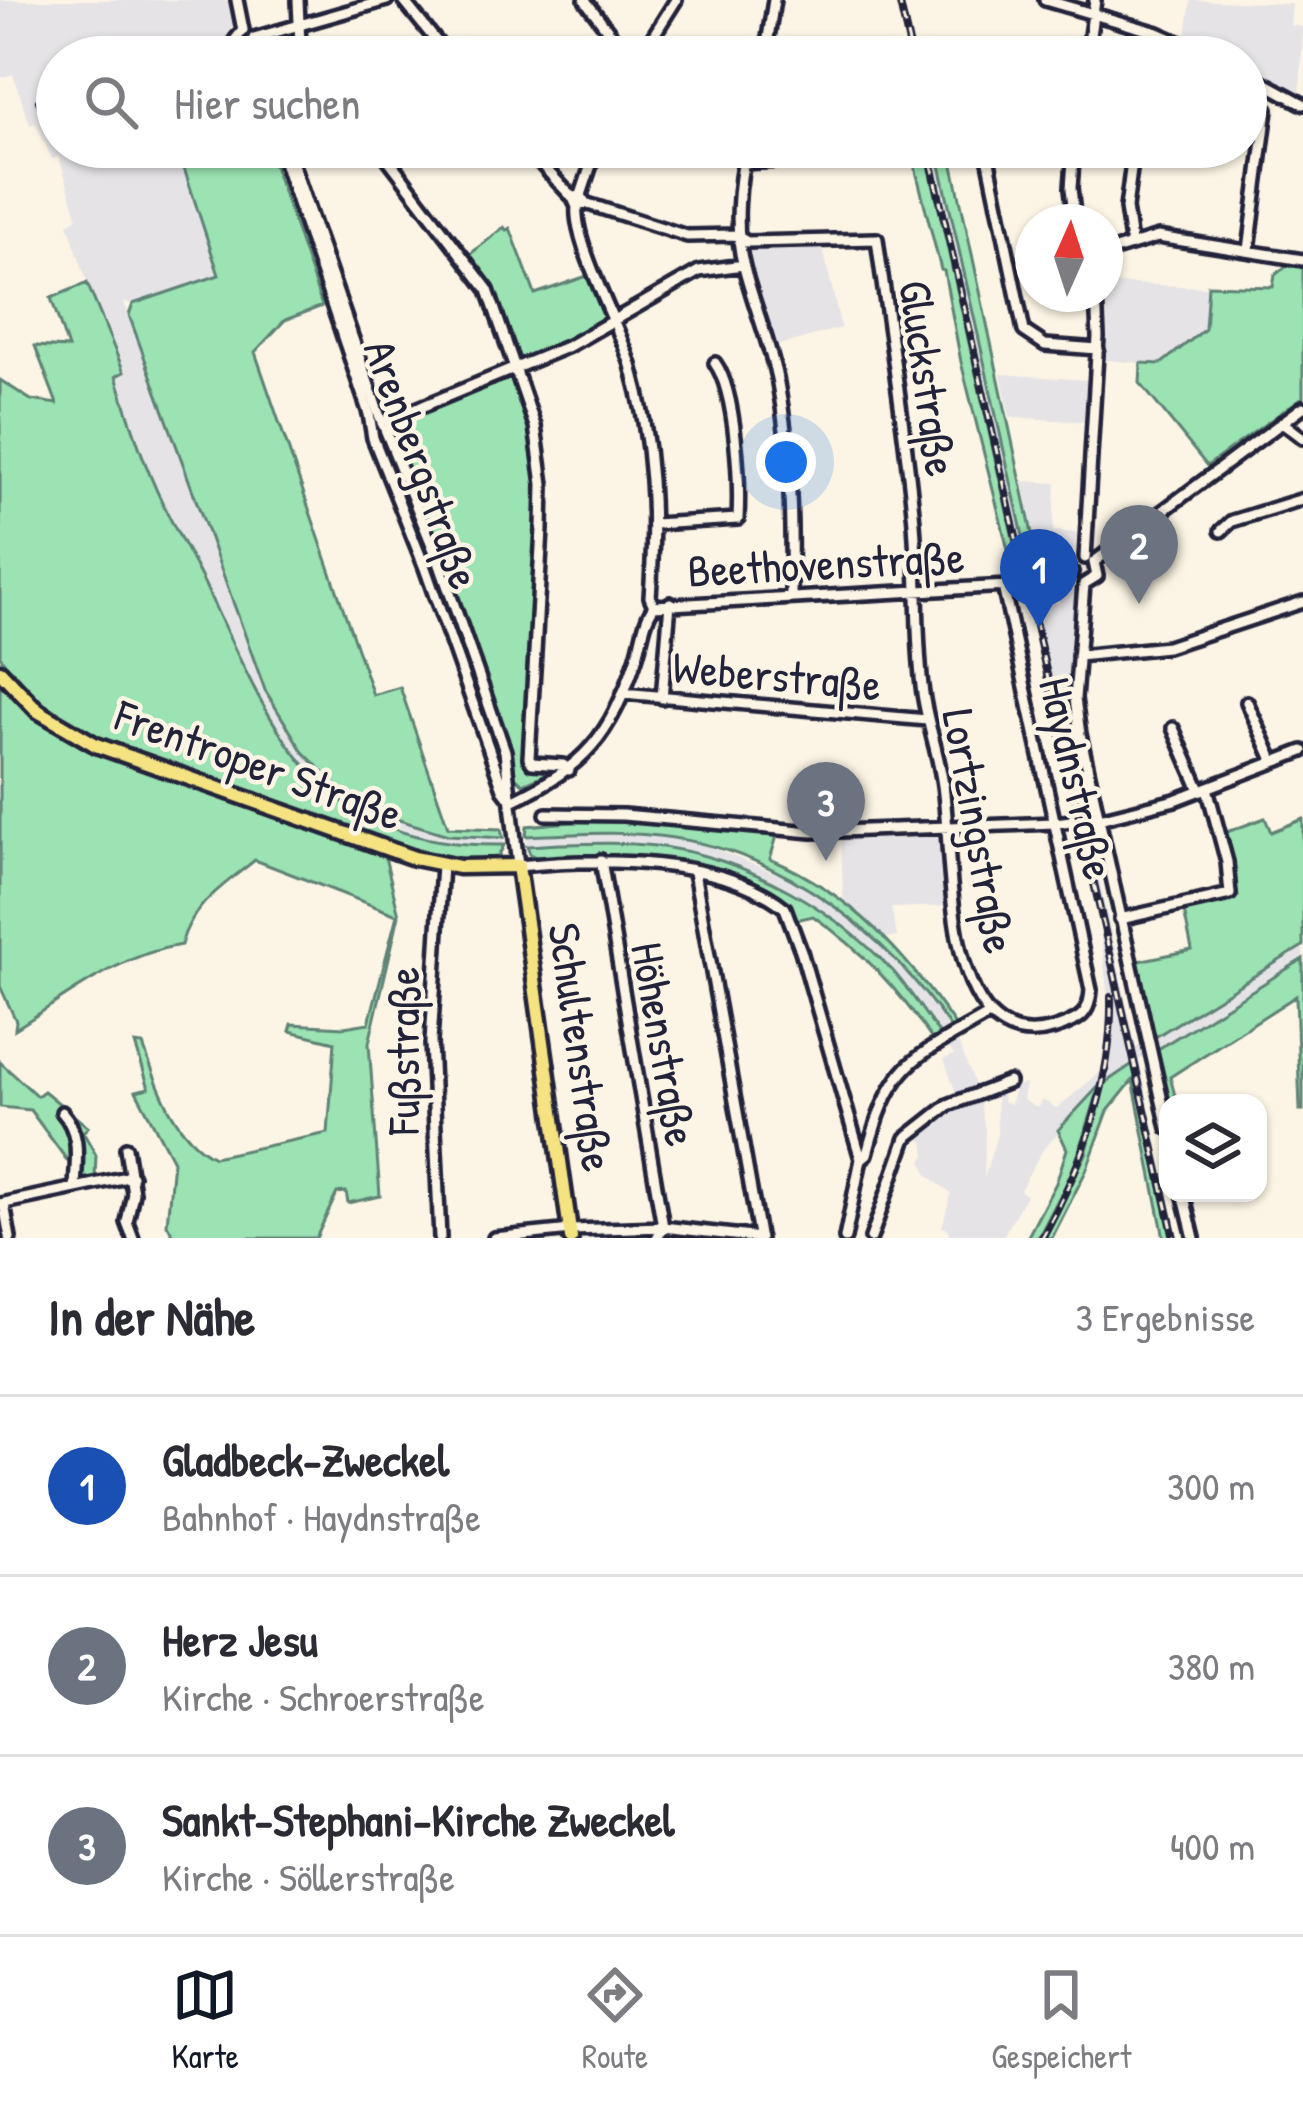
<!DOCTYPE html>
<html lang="de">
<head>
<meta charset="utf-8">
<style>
	:root { --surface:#fff; --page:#f2f2f3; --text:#2b2b33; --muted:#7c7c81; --line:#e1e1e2; --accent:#111827 }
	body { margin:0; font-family:"Patrick Hand",sans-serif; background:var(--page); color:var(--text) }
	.controls { position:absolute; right:36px; bottom:36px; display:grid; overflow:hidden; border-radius:24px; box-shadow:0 3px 9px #0004 }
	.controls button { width:108px; height:108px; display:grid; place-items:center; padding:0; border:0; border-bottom:3px solid var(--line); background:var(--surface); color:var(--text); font:60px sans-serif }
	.compass { position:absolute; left:1015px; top:204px; width:108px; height:108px; border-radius:50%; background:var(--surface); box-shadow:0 3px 9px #0004; rotate:3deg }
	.you { position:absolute; left:786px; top:462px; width:42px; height:42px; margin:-30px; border:9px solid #fff; border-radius:50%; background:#1a73e8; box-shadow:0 0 0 18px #1a73e833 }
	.badge { display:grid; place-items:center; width:78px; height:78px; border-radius:50%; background:var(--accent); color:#fff; font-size:39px; font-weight:700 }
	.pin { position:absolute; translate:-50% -99px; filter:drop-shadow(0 3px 6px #0008) }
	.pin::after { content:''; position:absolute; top:63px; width:42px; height:36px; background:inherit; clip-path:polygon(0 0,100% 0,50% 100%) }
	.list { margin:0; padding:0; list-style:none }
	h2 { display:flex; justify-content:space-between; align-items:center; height:156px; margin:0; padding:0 48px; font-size:51px }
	h2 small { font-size:39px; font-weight:400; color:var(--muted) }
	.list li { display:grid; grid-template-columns:78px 1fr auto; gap:36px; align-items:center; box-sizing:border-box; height:180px; padding:0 48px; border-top:3px solid var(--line) }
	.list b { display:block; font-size:45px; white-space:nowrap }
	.list p { margin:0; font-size:39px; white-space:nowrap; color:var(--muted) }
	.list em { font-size:39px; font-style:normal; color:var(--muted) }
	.icon { flex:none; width:66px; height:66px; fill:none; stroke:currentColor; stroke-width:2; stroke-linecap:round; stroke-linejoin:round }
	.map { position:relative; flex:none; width:1303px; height:1238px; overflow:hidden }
	.search { position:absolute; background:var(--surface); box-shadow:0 3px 9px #0004; left:36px; right:36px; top:36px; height:132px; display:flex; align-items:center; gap:30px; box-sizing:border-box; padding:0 42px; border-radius:66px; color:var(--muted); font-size:45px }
	.sheet { height:696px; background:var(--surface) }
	nav { display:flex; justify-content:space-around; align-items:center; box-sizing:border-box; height:168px; border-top:3px solid var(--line); background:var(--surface); font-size:33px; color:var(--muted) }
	nav a { display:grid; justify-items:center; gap:6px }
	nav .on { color:var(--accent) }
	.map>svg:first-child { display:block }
	.built { fill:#e5e3e6 }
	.green { fill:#9be3b2; stroke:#5e8276; stroke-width:3 }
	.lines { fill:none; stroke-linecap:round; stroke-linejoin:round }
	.minor-casing { stroke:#22223b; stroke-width:18 }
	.major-casing { stroke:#22223b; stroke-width:21 }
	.minor { stroke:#fcf5e5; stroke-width:9 }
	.major { stroke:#f5e382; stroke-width:12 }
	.rail-casing { stroke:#22223b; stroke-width:8 }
	.rail { stroke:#fcf5e5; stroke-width:3; stroke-dasharray:9; stroke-linecap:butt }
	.minor-bridge-casing { stroke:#22223b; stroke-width:18; stroke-linecap:butt }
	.minor-bridge { stroke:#fcf5e5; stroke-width:9 }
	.labels { text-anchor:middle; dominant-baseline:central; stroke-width:9; stroke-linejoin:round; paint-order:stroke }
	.street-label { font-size:45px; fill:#22223b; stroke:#fcf5e5 }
</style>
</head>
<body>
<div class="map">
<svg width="1303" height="1238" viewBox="0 0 1303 1238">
	<rect width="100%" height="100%" fill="#fcf5e5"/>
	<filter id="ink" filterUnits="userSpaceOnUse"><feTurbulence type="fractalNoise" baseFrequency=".00833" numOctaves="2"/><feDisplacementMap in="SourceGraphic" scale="24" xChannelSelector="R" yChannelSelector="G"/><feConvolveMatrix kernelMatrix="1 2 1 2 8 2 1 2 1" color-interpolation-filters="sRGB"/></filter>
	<g filter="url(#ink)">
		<path class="built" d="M0 0H229L235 20 226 40 237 57H57V147H177L219 275 133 304 124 302 265 690 290 733 303 752 338 787 383 815 448 835 503 838 504 845 429 840 355 811 327 791 299 763 277 732 228 643 205 585 140 454 115 375 123 372 92 297 68 224 78 218 59 157 52 159 36 123 30 125 13 74 0 78Z
			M1191 0 1292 4 1290 25 1303 27 1300 93 1246 63V57H1234L1186 35Z
			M925 147H936L1023 535H1026L1042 604 1059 603 1061 584H1069L1075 591 1070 709 1067 711 1080 792 1136 1048 1303 946V959L1139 1060 1178 1238H1172L1134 1064 1105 1083 1086 1154 1045 1238H1038L1074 1169 1099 1087 1042 1151 1020 1190 1026 1195 1002 1238H949V1229L942 1227 951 1194 928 1175 922 1161 926 1155 924 1142 911 1135 958 1100 944 1059 954 1055 894 972 840 923 777 883 707 857 637 844 527 846 526 836 575 834 624 833 697 842 788 878 844 912 906 968 955 1035 978 1092 985 1130 984 1178 997 1134 996 1088 1001 1087 1003 1102 1010 1104 1016 1086 1026 1084 1023 1100 1037 1108 1042 1100 1057 1108 1103 1070 1108 999 1099 919Z
			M822 244 841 328 776 346 747 254 751 249H773L774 245Z
			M1105 283 1208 287 1205 329 1161 365 1105 360Z
			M1001 374 1089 380 1086 422 1010 417Z
			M1023 481 1056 483 1053 531 1077 533 1075 551 1064 564 1040 571Z
			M939 834 947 906 891 908 897 937 884 938 843 898 841 838Z"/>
		<path class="green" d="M177 147H268L322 306 285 320 255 352 373 695 400 687 448 827 501 829 503 838 448 835 383 815 338 787 303 752 265 690 129 315 133 304 219 275Z
			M910 147H925L1021 574 1010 577 1009 554 961 362 944 271 941 270Z
			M936 147H949L1040 571H1035L1026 536H1023Z
			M504 227 506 230 510 228 535 294 590 275 606 320 520 360 497 297 469 255Z
			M1291 262 1303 264V397L1207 466 1140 383 1141 363 1161 364 1205 329 1208 285 1273 287 1275 275Z
			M87 283 124 372 116 376C130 420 143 463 163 504 176 532 192 558 205 585 273 731 316 849 504 845L498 857C440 877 173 765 103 740 62 718 25 696 0 656V380L31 400 57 404 35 346 68 348 51 298Z
			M514 375 536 453 538 486 525 759 529 765 559 768 523 784 515 777 512 756 442 556 390 426Z
			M0 683 41 723 85 749 385 857 399 915 369 1043 380 1196 348 1203 346 1192 337 1193 316 1238H175L167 1224 173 1161 136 1091 149 1088 135 1044 143 1045C157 1084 174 1137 214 1157L328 1133 335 1042 290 1031 292 1024 344 1027 369 1023 397 915 255 860C224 885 191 905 181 945 117 955 68 996 15 1029L16 1021 0 986Z
			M613 818 777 836 770 859C852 893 908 957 957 1028L952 1030C888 935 789 855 673 838 624 830 575 834 526 836L527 826Z
			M1265 818 1271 832 1303 819V946L1155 1037 1138 961 1192 950 1184 911 1238 896 1224 833Z
			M559 844C584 844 609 842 633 844 731 849 825 901 892 970 910 990 925 1015 941 1036L933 1041C900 991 863 951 813 916L796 920C786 899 764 896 742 888 661 858 626 855 539 859L530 854 527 846Z
			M1303 959V1110H1300L1296 996 1170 1077 1177 1103H1171L1158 1049Z
			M0 1062 37 1096 44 1091 88 1127 83 1132 96 1155 95 1178 71 1183 72 1167 30 1110 0 1107Z
			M1134 1063 1172 1238H1164L1133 1080 1108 1111 1086 1171 1052 1238H1045L1086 1154 1105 1083Z
			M1100 1085 1074 1169 1038 1238H1027L1056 1183 1067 1149 1058 1130Z"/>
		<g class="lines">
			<defs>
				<path id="minor" d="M237 0 243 30 235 40 247 57
					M298 0 300 46 309 57
					M403 0 449 57
					M585 0 628 57
					M1045 0 1158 33 1213 57
					M254 38 387 0
					M254 38 252 46 256 57
					M640 57 676 0
					M765 57 774 0
					M1087 57 1095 0
					M1246 73 1303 104
					M279 147 369 414 373 438 425 568 503 789 512 801
					M287 147 378 412 439 562 505 751 518 866C596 858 720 856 785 908L801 951 861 1159
					M379 147 488 290 535 426 543 484 542 529 529 758 532 763 563 765 569 770
					M525 147 573 198
					M747 147C738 182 734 231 744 267 754 306 770 343 778 383 791 452 792 526 791 596
					M986 147 1024 331 1045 345 1098 349
					M1074 147 1071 188 1075 222
					M743 163 867 156
					M581 195 597 147
					M585 203 581 195 573 198 577 207 585 203 687 236 735 235 747 242 877 239C889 330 904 421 913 512 919 570 915 628 922 686 926 723 941 758 944 794 951 854 947 969 991 1015 1015 1039 1046 1035 1075 1020 1087 1014 1090 1003 1091 990L1003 586
					M1131 242 1126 208 1134 147
					M1249 250 1267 109
					M1105 253 1158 237 1303 260
					M1282 422 1303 438
					M382 423 569 346 699 271 743 265
					M654 524 738 519C740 482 736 392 715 363
					M1221 531 1232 521 1303 499
					M1085 558 1098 337 1096 294
					M1094 562 1303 407
					M1045 578 1072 572
					M1084 584 1075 699 1080 734 1168 1128
					M1084 584 1097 576 1094 562
					M654 606 1007 586
					M1078 656 1167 647 1303 602
					M623 693 927 720
					M662 698 670 603
					M1247 702 1274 762
					M1173 728 1200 790
					M512 801C585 766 610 737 636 659 642 642 643 621 654 606L650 597C656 517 653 442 631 365 619 326 573 241 577 207
					M546 814 623 815 812 832 1055 823 1071 821 1075 816
					M1099 819 1175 800 1303 751
					M601 860 663 1227 657 1238
					M694 872 759 1235
					M1120 919 1230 894 1227 862 1207 788
					M62 1112C82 1134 76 1160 75 1188
					M126 1148 133 1193 127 1222 133 1238
					M1183 1193 1194 1238
					M0 1204 132 1176
					M4 1204 10 1238
					M440 1238 431 1042 442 865
					M494 1238 571 1230 663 1227 760 1238
					M845 1238 861 1159 867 1154C892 1060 911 1060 990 1014
					M871 1238 906 1138 948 1105 1009 1082"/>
				<path id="major" d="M0 671 38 711 96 745 414 858 459 867 518 866 571 1238"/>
			</defs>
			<use href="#minor" class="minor-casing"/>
			<use href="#major" class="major-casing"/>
			<use href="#minor" class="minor"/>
			<use href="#major" class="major"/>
			<defs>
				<path id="rail" d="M899 0 912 57
					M39 101 57 139
					M928 147 1174 1238
					M1042 1238C1083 1164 1113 1083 1111 997"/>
			</defs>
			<use href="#rail" class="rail-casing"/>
			<use href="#rail" class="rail"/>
			<defs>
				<path id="minor-bridge" d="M1016 584 1045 578"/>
			</defs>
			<use href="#minor-bridge" class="minor-bridge-casing"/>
			<use href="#minor-bridge" class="minor-bridge"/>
		</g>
	</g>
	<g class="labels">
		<g class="street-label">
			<text transform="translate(929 378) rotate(82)">Gluckstraße</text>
			<text transform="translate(423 464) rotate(70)">Arenbergstraße</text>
			<text transform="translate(826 563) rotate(-3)">Beethovenstraße</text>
			<text transform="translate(777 675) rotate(5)">Weberstraße</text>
			<text transform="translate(259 764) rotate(20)">Frentroper Straße</text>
			<text transform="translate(1078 778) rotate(77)">Haydnstraße</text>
			<text transform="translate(980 831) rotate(80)">Lortzingstraße</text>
			<text transform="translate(665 1044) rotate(80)">Höhenstraße</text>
			<text transform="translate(582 1047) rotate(82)">Schultenstraße</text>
			<text transform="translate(402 1051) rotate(-90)">Fußstraße</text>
		</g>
	</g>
</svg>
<div class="controls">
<button><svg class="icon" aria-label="layers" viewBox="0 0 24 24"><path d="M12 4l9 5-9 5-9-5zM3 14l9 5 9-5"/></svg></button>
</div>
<svg class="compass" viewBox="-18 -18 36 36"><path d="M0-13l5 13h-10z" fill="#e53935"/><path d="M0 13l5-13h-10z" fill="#7c7c81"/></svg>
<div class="you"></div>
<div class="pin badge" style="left:1039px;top:628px;background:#1a4fb4">1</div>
<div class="pin badge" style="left:1139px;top:604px;background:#6b7280">2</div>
<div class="pin badge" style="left:826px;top:861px;background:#6b7280">3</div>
<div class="search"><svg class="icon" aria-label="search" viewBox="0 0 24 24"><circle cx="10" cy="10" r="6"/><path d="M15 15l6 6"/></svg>Hier suchen</div>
</div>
<section class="sheet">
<h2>In der Nähe<small>3 Ergebnisse</small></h2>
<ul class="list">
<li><span class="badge" style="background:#1a4fb4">1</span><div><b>Gladbeck-Zweckel</b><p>Bahnhof · Haydnstraße</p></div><em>300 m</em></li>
<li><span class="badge" style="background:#6b7280">2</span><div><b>Herz Jesu</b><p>Kirche · Schroerstraße</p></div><em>380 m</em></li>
<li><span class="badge" style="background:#6b7280">3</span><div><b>Sankt-Stephani-Kirche Zweckel</b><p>Kirche · Söllerstraße</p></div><em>400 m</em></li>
</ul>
</section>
<nav>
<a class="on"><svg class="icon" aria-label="map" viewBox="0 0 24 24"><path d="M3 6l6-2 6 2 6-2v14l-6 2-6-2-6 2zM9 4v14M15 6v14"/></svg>Karte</a>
<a><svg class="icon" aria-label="directions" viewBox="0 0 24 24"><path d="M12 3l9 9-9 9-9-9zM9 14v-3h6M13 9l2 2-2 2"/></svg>Route</a>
<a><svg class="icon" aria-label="saved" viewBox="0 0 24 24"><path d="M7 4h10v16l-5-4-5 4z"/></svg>Gespeichert</a>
</nav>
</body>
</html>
